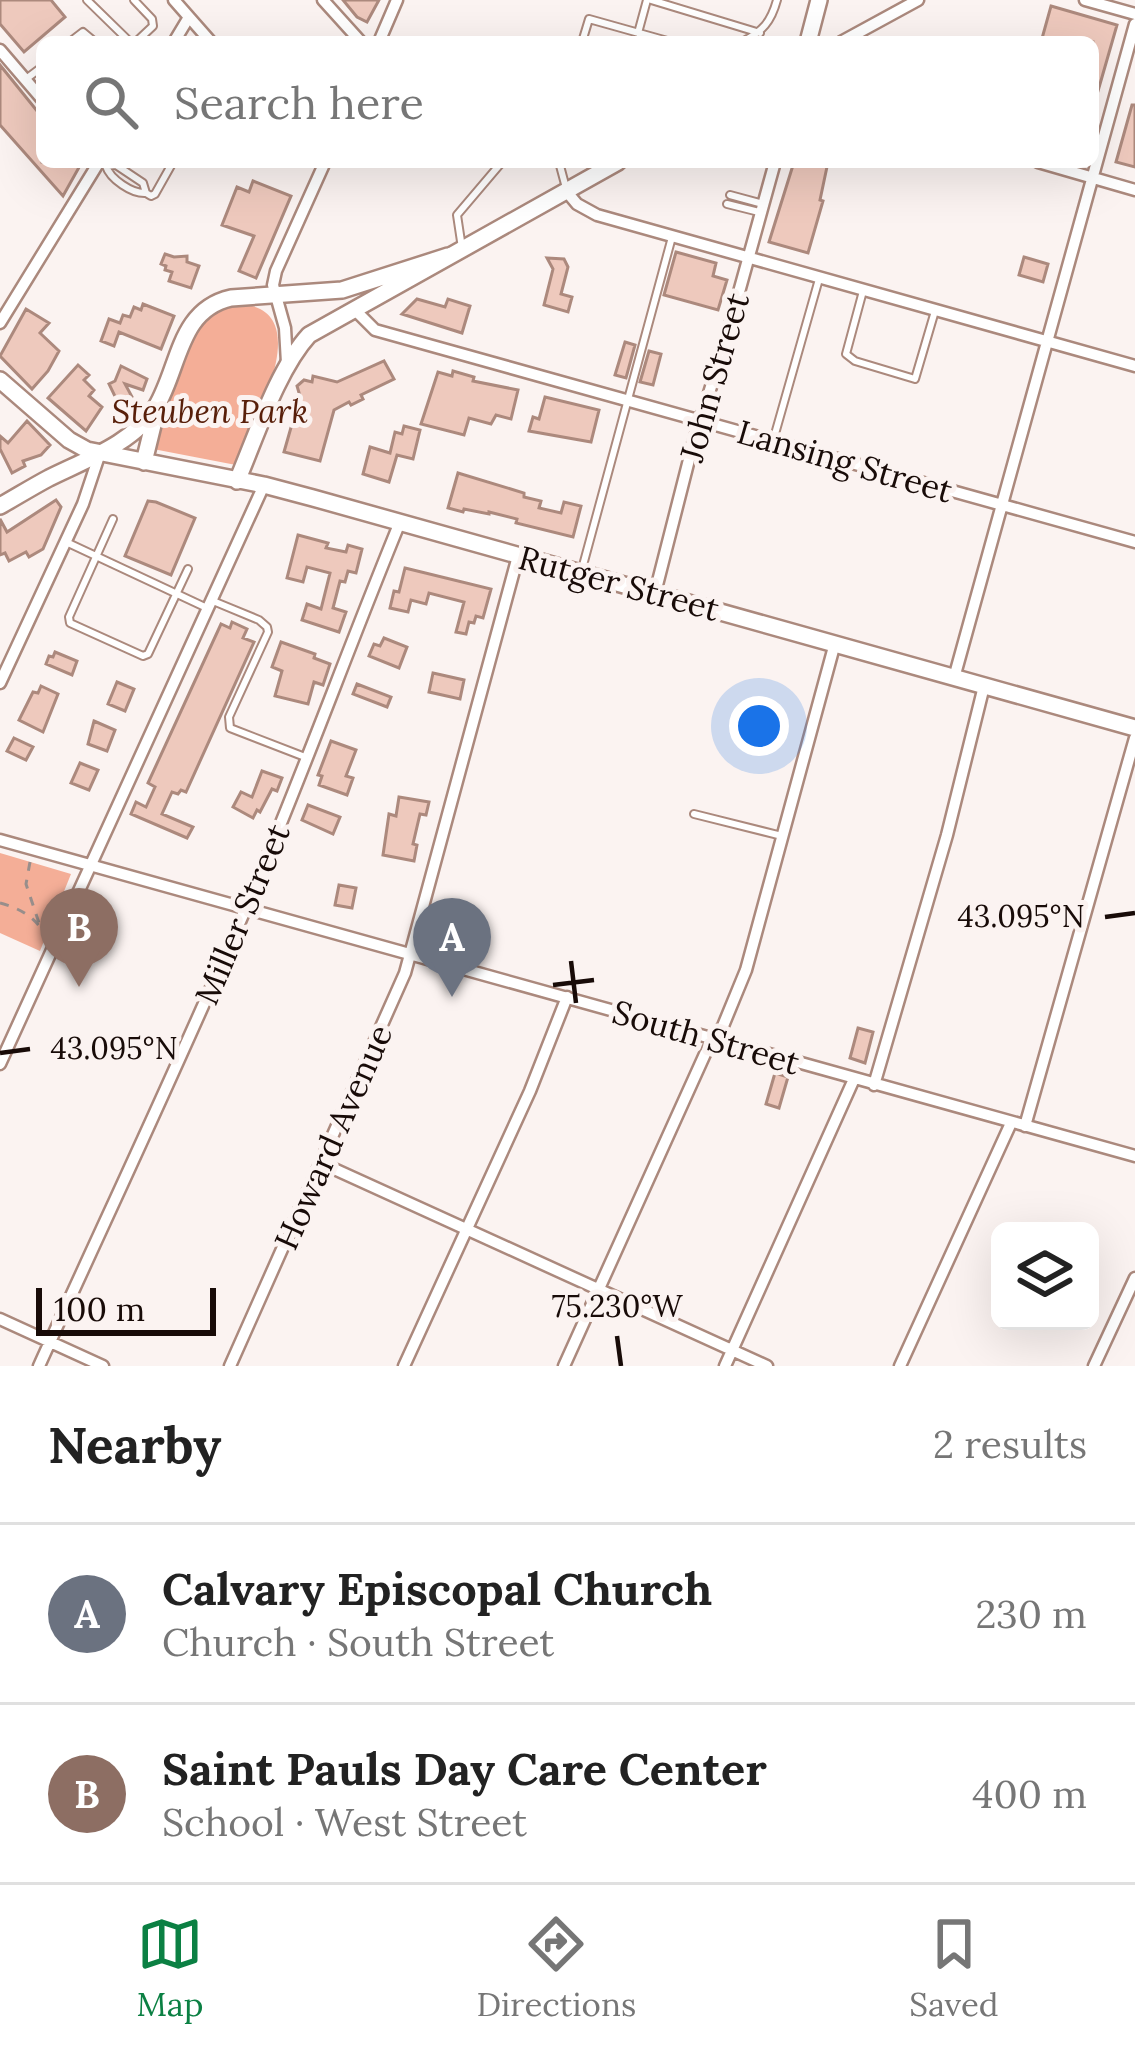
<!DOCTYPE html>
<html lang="en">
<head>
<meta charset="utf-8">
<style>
	:root { --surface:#fff; --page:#f6f6f6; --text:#222; --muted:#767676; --line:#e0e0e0; --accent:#0b8043 }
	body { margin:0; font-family:Lora,serif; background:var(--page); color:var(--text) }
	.controls { position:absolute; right:36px; bottom:36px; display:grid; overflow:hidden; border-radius:18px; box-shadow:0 12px 48px #0002 }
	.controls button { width:108px; height:108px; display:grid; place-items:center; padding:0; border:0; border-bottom:3px solid var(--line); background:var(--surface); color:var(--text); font:60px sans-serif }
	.scale { position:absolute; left:36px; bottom:30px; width:180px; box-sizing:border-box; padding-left:12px; border:6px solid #180b08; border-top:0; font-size:33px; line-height:42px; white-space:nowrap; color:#180b08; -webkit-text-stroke:9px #fbf3f1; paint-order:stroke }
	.you { position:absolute; left:759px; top:726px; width:42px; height:42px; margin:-30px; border:9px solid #fff; border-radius:50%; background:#1a73e8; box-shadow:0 0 0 18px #1a73e833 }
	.badge { display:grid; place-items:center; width:78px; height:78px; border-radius:50%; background:var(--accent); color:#fff; font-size:39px; font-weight:700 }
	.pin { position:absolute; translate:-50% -99px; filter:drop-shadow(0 3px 6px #0008) }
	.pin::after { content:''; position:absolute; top:63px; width:42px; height:36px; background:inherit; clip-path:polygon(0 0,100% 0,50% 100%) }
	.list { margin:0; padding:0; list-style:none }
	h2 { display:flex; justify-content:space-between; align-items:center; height:156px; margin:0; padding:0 48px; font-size:51px }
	h2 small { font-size:39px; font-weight:400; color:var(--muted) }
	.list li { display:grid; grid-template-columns:78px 1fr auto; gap:36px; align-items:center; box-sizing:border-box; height:180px; padding:0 48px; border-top:3px solid var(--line) }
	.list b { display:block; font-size:45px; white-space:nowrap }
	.list p { margin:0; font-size:39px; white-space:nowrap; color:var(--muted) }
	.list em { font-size:39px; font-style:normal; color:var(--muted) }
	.icon { flex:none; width:66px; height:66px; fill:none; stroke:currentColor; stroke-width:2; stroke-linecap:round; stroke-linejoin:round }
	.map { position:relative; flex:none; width:1135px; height:1366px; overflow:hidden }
	.search { position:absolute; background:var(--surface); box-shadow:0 12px 48px #0002; left:36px; right:36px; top:36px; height:132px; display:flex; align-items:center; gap:30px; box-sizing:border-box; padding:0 42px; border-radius:18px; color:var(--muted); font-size:45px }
	.sheet { height:516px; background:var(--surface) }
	nav { display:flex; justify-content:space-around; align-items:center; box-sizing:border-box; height:168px; border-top:3px solid var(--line); background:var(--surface); font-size:33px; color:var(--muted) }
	nav a { display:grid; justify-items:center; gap:6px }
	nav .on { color:var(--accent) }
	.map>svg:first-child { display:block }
	.green { fill:#f4ae97 }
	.building { fill:#eec9bd; stroke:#ac897d; stroke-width:3 }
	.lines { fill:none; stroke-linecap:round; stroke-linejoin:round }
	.lane-casing { stroke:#ab897d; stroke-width:10 }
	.street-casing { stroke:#ab897d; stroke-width:15 }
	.secondary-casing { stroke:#ab897d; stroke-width:20 }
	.path { stroke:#988e8b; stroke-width:3; stroke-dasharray:9 9; stroke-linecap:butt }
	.lane { stroke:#fff; stroke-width:6 }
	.street { stroke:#fff; stroke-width:10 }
	.secondary { stroke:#fff; stroke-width:15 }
	.ticks { fill:none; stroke:#180b08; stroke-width:4.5 }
	.labels { text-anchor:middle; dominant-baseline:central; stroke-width:10; stroke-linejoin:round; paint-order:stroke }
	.street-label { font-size:33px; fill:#180b08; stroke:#fbf3f1 }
	.park-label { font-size:33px; font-style:italic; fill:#581f0a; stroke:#fbf3f1 }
	.ticks-label { font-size:30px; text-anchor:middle; fill:#180b08; stroke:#fbf3f1; stroke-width:10; stroke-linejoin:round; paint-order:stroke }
</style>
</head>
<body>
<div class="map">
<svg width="1135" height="1366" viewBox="0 0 1135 1366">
	<rect width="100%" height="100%" fill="#fbf3f1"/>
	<path class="green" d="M241 304C319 310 252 426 236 465L153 449C160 415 189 319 222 306 228 304 235 304 241 304Z
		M0 853 71 874 40 951 0 933Z"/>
	<path class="building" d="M0 0H51L65 17 24 52 0 24Z
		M343 0H379L367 22 357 17Z
		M1051 6 1117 25 1096 98H1093V42H1041Z
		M0 65 42 117V162H82L63 196 0 125Z
		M1132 105H1135V167L1116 162Z
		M794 162H828L820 200 823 201 808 253 769 242Z
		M253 181 291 196 256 278 239 271 254 236 222 225 237 187 249 192Z
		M676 252 716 263 713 276 727 280 718 310 664 295Z
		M165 254 174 257 187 256V262L199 266 191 288 169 281 172 272 165 270 166 266 161 264Z
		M1024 257 1048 264 1043 282 1019 275Z
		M547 258 564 259 568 267 561 294 572 297 568 312 544 305 553 269Z
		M417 299 445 307 448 299 470 306 462 333 402 314Z
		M143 304 174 316 161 349 119 332 114 346 101 341 109 319 120 323 123 315 130 317 134 307 141 310Z
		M26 309 49 323 40 333 59 351 48 371 32 389 0 356Z
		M625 342 635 345 626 378 615 375Z
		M649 351 661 354 653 385 640 382Z
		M384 361 394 379 361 395 363 399 351 405 349 402 334 410 320 461 284 452 300 396 297 386 304 380 312 382 313 376 337 382Z
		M78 365 89 375 84 380 94 390 89 396 102 407 86 431 48 398Z
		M121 366 147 379 143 390 125 384 137 406 123 413 109 384 115 381Z
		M453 371 474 377 473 381 518 390 511 419 496 415 491 424 469 418 464 435 421 424 438 372 452 376Z
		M545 397 599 410 591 442 529 431 533 417 539 419Z
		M27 421 50 445 41 455 23 461 25 466 12 473 0 449V436L8 443Z
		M404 426 420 430 413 459 397 455 389 482 363 474 370 447 390 453 395 432 402 434Z
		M458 473 524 493V497L541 501 539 508 561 513 564 502 581 506 573 537 516 523 517 519 489 512V514L464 509 463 512 448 508Z
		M56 500 61 507 43 549 29 557 26 552 9 561 5 553 0 555V519L7 532Z
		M148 501 156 502 195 518 171 575 125 556Z
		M298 535 328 543 326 548 346 552 348 545 362 549 356 573 348 571 345 582 340 581 333 608 346 612 339 632 302 620 307 604 321 609 330 573 307 567 303 582 287 578Z
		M405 568 491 589 483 618 476 616 474 623 469 622 466 634 456 632 464 602 429 593 426 604 411 600 408 612 390 608 394 591 399 592Z
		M232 622 247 629 243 638 254 642 186 792 181 790 178 794 172 792 162 814 193 827 187 838 131 814 136 802 146 807 155 787 148 783 221 624 230 628Z
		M384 638 407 647 399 668 369 656 374 644 380 646Z
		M281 642 315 654 314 658 330 664 323 685 314 682 308 704 275 696 282 671 272 667Z
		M55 652 77 661 72 675 46 664 49 656 53 657Z
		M433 673 464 680 460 699 429 692Z
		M117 682 134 689 125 711 108 704Z
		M357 684 391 697 387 707 353 694Z
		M41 686 58 694 43 732 19 720 33 692 38 693Z
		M94 721 115 730 107 751 88 744Z
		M14 738 33 747 26 760 7 751Z
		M331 741 356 750 346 776 353 778 347 795 319 785 322 776 318 775Z
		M80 763 98 770 89 790 71 783Z
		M262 771 282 778 277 791 272 789 260 812 257 810 253 818 233 807 241 792 252 797Z
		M399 797 429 802 426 815 420 814 413 844 417 845 414 861 383 855 389 814 396 816Z
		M308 805 340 817 333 834 302 820Z
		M339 885 356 888 352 908 335 905Z
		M858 1028 873 1032 865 1063 850 1058Z
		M775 1073 788 1077 779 1108 766 1104Z"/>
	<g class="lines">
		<defs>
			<path id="lane" d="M87 0 130 42
				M134 0 152 19 153 26 136 42
				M651 0 760 33
				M638 33 647 0
				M70 42 83 32 95 42
				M544 42H552
				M582 42 589 19 671 42
				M742 42C763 31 771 22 777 0
				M26 79 42 67
				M559 162 566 188
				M98 163 106 166 116 165 143 183 146 193C132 194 110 179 106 166
				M146 193 151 196 155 194 173 162
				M730 195 763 204
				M727 204 759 212
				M462 248 457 215 502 162
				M863 291 846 354 855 361 915 379 935 311
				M773 441 819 279
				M113 519 69 617 70 623 143 656 148 654 188 569
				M66 542 207 608
				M582 569 672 237
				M213 601 259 620 267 627 268 632 229 717 230 728 305 757
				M694 814 782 836"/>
			<path id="street" d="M174 0 211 42
				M323 0 361 42
				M1085 0 1135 14
				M174 42 189 17
				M379 42 397 0
				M841 42 918 0
				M0 50 42 99
				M1038 162 1135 190
				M567 192 577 204 597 215 1135 366
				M354 309 375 330 1135 542
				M0 323 99 162
				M287 363 285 328 273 285 276 271 325 162
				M655 593 693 444 726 339 775 162
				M954 678 1135 24
				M0 683 83 504 100 453
				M0 840 1135 1156
				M0 1064 264 485
				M874 1085 947 835 984 686
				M1025 1126 1135 738
				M321 1163 767 1366
				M0 1319 103 1366
				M39 1366C108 1214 179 1064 245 910 300 782 347 651 400 522
				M230 1366 405 973 518 556
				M404 1366 530 1091 567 997
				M564 1366 705 1054 723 1026 746 970 835 643
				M725 1366 854 1079
				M900 1366 1011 1123
				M1094 1366 1135 1278"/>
			<path id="secondary" d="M808 42 819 0
				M0 380 69 440 87 450 264 485 313 498 1135 728
				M144 462 156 413
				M237 481C256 437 277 370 309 335L618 162
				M0 506C16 497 32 487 49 478 85 460 134 443 156 407 180 367 178 310 231 298L342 290 448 256"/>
		</defs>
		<use href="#lane" class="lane-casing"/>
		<use href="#street" class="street-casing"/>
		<use href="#secondary" class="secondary-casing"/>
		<path class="path" d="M30 862 26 884 39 923
			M0 903C19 908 36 917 44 934"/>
		<use href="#lane" class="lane"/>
		<use href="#street" class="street"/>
		<use href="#secondary" class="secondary"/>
	</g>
	<path class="ticks" d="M1105 917 1135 913M571 961 576 1003M553 985 594 980M0 1053 30 1049M617 1336 621 1366"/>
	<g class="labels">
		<g class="street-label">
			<text transform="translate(714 377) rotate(-74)">John Street</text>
			<text transform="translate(845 461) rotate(16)">Lansing Street</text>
			<text transform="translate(619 583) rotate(15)">Rutger Street</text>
			<text transform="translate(242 914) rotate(-67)">Miller Street</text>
			<text transform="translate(706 1037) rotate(16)">South Street</text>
			<text transform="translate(333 1137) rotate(-66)">Howard Avenue</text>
		</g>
		<g class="park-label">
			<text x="210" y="411">Steuben Park</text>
		</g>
	</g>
	<g class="ticks-label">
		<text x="1021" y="927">43.095°N</text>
		<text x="114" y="1059">43.095°N</text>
		<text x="617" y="1317">75.230°W</text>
	</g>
</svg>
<div class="controls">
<button><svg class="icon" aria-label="layers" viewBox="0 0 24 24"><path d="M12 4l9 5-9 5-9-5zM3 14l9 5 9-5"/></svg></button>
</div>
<div class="scale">100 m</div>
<div class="you"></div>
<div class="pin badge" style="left:452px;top:997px;background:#6b7280">A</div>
<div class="pin badge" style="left:79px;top:987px;background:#8d6e63">B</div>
<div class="search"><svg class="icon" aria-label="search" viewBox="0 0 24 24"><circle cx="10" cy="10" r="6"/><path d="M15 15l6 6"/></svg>Search here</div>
</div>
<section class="sheet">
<h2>Nearby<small>2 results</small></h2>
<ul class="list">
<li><span class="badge" style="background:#6b7280">A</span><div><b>Calvary Episcopal Church</b><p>Church · South Street</p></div><em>230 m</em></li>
<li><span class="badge" style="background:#8d6e63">B</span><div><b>Saint Pauls Day Care Center</b><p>School · West Street</p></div><em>400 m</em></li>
</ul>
</section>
<nav>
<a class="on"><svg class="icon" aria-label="map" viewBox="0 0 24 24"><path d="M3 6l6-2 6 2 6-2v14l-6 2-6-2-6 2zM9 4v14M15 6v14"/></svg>Map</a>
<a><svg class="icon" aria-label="directions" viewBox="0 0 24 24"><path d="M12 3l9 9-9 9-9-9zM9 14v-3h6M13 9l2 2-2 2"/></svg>Directions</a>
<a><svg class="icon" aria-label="saved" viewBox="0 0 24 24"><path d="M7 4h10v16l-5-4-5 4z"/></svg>Saved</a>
</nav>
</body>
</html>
